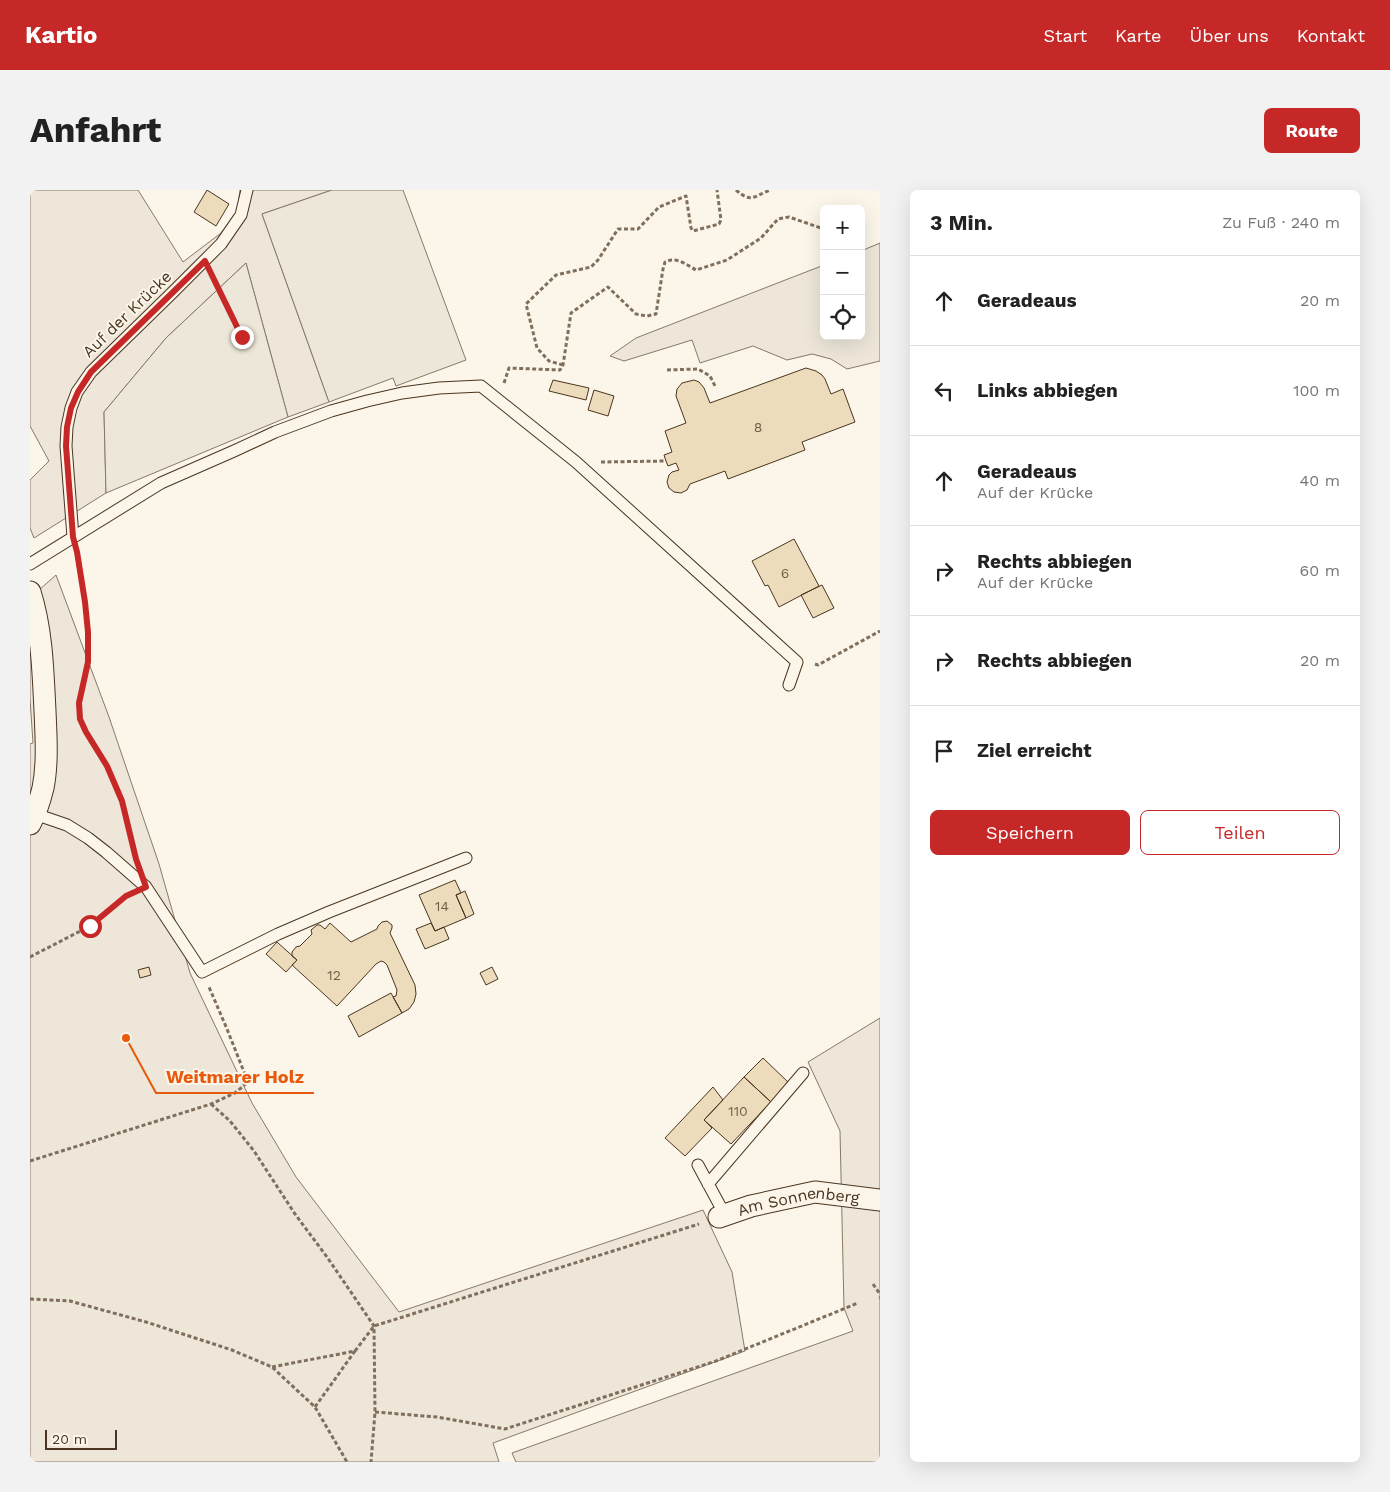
<!DOCTYPE html>
<html lang="de">
<head>
<meta charset="utf-8">
<style>
	:root { --surface:#fff; --page:#f2f2f2; --text:#222; --muted:#767676; --line:#e0e0e0; --accent:#c62828 }
	body { margin:0; font-family:"Work Sans",sans-serif; background:var(--page); color:var(--text) }
	.controls { position:absolute; right:15px; top:15px; display:grid; overflow:hidden; border-radius:8px; box-shadow:0 5px 20px #0002 }
	.controls button { width:45px; height:45px; display:grid; place-items:center; padding:0; border:0; border-bottom:1px solid var(--line); background:var(--surface); color:var(--text); font:25px sans-serif }
	.scale { position:absolute; left:15px; bottom:12px; width:72px; box-sizing:border-box; padding-left:5px; border:2px solid #4a3520; border-top:0; font-size:14px; line-height:18px; white-space:nowrap; color:#4a3520; -webkit-text-stroke:4px #fbf6e9; paint-order:stroke }
	.stop { position:absolute; width:15px; height:15px; margin:-11px; border:4px solid #c62828; border-radius:50%; background:#fff }
	.stop.end { background:#c62828; border-color:#fff; box-shadow:0 1px 5px #0008 }
	.list { margin:0; padding:0; list-style:none }
	h2 { display:flex; justify-content:space-between; align-items:center; height:65px; margin:0; padding:0 20px; font-size:21px }
	h2 small { font-size:16px; font-weight:400; color:var(--muted) }
	.list li { display:grid; grid-template-columns:32px 1fr auto; gap:15px; align-items:center; box-sizing:border-box; height:90px; padding:0 20px; border-top:1px solid var(--line) }
	.list b { display:block; font-size:19px; white-space:nowrap }
	.list p { margin:0; font-size:16px; white-space:nowrap; color:var(--muted) }
	.list em { font-size:16px; font-style:normal; color:var(--muted) }
	.actions { display:flex; gap:10px; padding:15px 20px }
	.actions a { flex:1; padding:11px 0; border:1px solid var(--accent); border-radius:8px; text-align:center; font-size:18px; color:var(--accent) }
	.actions .main { background:var(--accent); color:#fff }
	.icon { flex:none; width:28px; height:28px; fill:none; stroke:currentColor; stroke-width:2; stroke-linecap:round; stroke-linejoin:round }
	.map { position:relative; flex:none; width:850px; height:1272px; overflow:hidden; border-radius:8px }
	header { display:flex; align-items:center; gap:30px; box-sizing:border-box; height:70px; padding:0 25px; background:var(--accent); color:#fff }
	header strong { font-size:24px }
	nav { display:flex; gap:28px; margin-inline-start:auto; font-size:18px }
	.intro { display:flex; align-items:center; justify-content:space-between; box-sizing:border-box; height:120px; padding:0 30px }
	h1 { margin:0; font-size:35px }
	.button { padding:12px 22px; border-radius:8px; background:var(--accent); color:#fff; font-size:18px; font-weight:700 }
	main { display:flex; gap:30px; padding:0 30px }
	aside { flex:1; background:var(--surface); border-radius:8px; box-shadow:0 5px 20px #0002 }
	.map>svg:first-child { display:block }
	.green { fill:#ede6d9; stroke:#887966 }
	.parking { fill:#ede7d9; stroke:#887966 }
	.building { fill:#ecdcbc; stroke:#4a3520 }
	.lines { fill:none; stroke-linecap:round; stroke-linejoin:round }
	.lane-casing { stroke:#4a3520; stroke-width:13 }
	.street-casing { stroke:#4a3520; stroke-width:23 }
	.path { stroke:#7f6f5c; stroke-width:3; stroke-dasharray:4 2.5; stroke-linecap:butt }
	.lane { stroke:#fbf6e9; stroke-width:11 }
	.street { stroke:#fbf6e9; stroke-width:21 }
	.route { stroke:#c62828; stroke-width:6 }
	.labels { text-anchor:middle; dominant-baseline:central; stroke-width:4; stroke-linejoin:round; paint-order:stroke }
	.number-label { font-size:14px; fill:#725f47 }
	.street-label { font-size:16px; fill:#4a3520; stroke:#fbf6e9 }
	.leader { fill:none; stroke:#e8590c; stroke-width:2 }
	.callout-dot { fill:#e8590c; stroke:#fbf6e9; stroke-width:2 }
	.callout-label { font-size:18px; text-anchor:middle; font-weight:bold; fill:#e8590c; stroke:#fbf6e9; stroke-width:4; stroke-linejoin:round; paint-order:stroke }
</style>
</head>
<body>
<header>
<strong>Kartio</strong>
<nav><a>Start</a><a>Karte</a><a>Über uns</a><a>Kontakt</a></nav>
</header>
<div class="intro"><h1>Anfahrt</h1><a class="button">Route</a></div>
<main>
<div class="map">
<svg width="850" height="1272" viewBox="0 0 850 1272">
	<rect width="100%" height="100%" fill="#fbf6e9"/>
	<path class="green" d="M0 0H108L153 72 191 43 207 22 210 0H302L232 24 299 212 258 227 216 73 136 148 74 222 76 303 4 348 0 338V290L19 271 0 236Z
		M850 53V171L817 179 801 169 782 164 757 170 723 156 670 173 662 150 594 171 580 166 606 148 794 75V146H831V61Z
		M26 385 79 527 129 674 160 783 222 913 266 987 369 1122 673 1020 702 1082 715 1161 463 1253 469 1272H0V554L3 553 0 509V408Z
		M850 828V1106L849 1107 850 1110V1272H486L482 1263 823 1141 814 1118 810 941 778 872Z"/>
	<path class="parking" d="M302 0H373L436 170 366 196 363 188 299 212 232 24Z
		M216 73 258 227 76 303 74 222 136 148Z"/>
	<path class="building" d="M177 0 199 14 186 36 164 22Z
		M776 178 786 181 792 185 795 189 801 204 813 199 825 232 772 252 775 260 698 289 695 281 660 294 657 300 651 303 644 302 639 298 637 292 639 285 642 282 649 280 646 273 638 276 636 271 634 265 642 262 635 241 656 233 646 206 647 199 652 193 664 190 669 192 674 198 680 213Z
		M523 190 559 198 556 210 519 201Z
		M564 200 584 206 578 226 558 220Z
		M764 349 789 396 749 417 738 395 735 396 722 371Z
		M792 395 804 418 783 428 771 405Z
		M425 690 431 703 426 705 436 728 405 741 389 705Z
		M435 701 444 724 436 728 426 705Z
		M357 731 362 735V738L360 743 385 795 386 804 384 812 379 819 372 823 363 807 366 806 367 800 357 775 354 772 351 771 346 774 307 816 262 775 267 770 262 766V762L266 757 270 756 282 744 281 740 287 735H290L295 739 300 733 321 752 347 739 348 736 352 732Z
		M401 733 405 741 414 737 419 749 395 759 386 739Z
		M247 752 267 770 256 782 236 764Z
		M119 777 121 785 110 788 108 780Z
		M462 777 468 789 456 795 450 783Z
		M361 803 372 823 329 847 318 826Z
		M733 868 759 893 741 912 714 887Z
		M714 887 741 912 701 954 674 930Z
		M683 897 693 910 674 930 682 938 655 966 635 948Z"/>
	<g class="lines">
		<defs>
			<path id="lane" d="M43 347 36 256 37 237 41 218 47 202 61 182 143 102 191 54 211 25 217 0
				M0 374 131 293 204 261 245 242 301 221 337 211 372 203 409 198 451 196 546 272 767 472 759 495
				M5 624 37 635 58 648 76 662 116 697 172 782 248 744 299 722 436 668
				M668 975 695 1025
				M678 994 773 883"/>
			<g id="street">
				<path d="M0 402C12 440 13 481 15 521 16 545 18 573 13 598 10 610 6 623 0 634"/>
				<path id="s1" d="M689 1027 721 1016 785 1002 850 1010"/>
			</g>
		</defs>
		<use href="#lane" class="lane-casing"/>
		<use href="#street" class="street-casing"/>
		<path class="path" d="M706 0C721 13 723 7 740 0
			M183 87 212 147
			M533 175 519 171 507 158 496 114 526 85 561 77 568 70 588 39H608L629 17 656 6 661 38 663 41 689 34 691 30 687 0
			M637 180 668 179 680 186 685 196
			M474 193 479 178 530 180 533 175 541 123 578 97 606 124 617 126 626 124 633 79 635 72C646 66 657 75 666 80L697 70 731 48 748 29 759 27 791 38
			M571 272 636 271
			M48 365C53 400 60 435 58 470 56 489 47 507 50 526 52 544 68 561 77 576 91 604 97 633 105 663
			M785 474 788 475 850 441
			M0 767 60 736 98 705
			M181 914 200 931 224 961 265 1024 297 1067 344 1136 345 1222 341 1272
			M0 971 181 914 205 903 218 892 197 839 179 797
			M843 1094 850 1104
			M0 1109 40 1111 116 1132 202 1160 242 1177 285 1217 317 1272
			M242 1177 325 1161 344 1136 669 1034
			M285 1217 325 1161
			M345 1222 407 1227 475 1239 686 1171 828 1113"/>
		<use href="#lane" class="lane"/>
		<use href="#street" class="street"/>
	</g>
	<g class="lines">
		<path class="route" d="M60 736 96 706 116 697 106 669 92 611 77 576 56 542 50 529 49 513 58 472V442L55 412 47 362 43 347 36 256 37 237 41 218 48 202 61 182 175 71 212 147"/>
	</g>
	<g class="labels">
		<g class="number-label">
			<text x="728" y="237">8</text>
			<text x="755" y="383">6</text>
			<text x="412" y="716">14</text>
			<text x="304" y="785">12</text>
			<text x="708" y="921">110</text>
		</g>
		<g class="street-label">
			<text transform="translate(97 124) rotate(-44)">Auf der Krücke</text>
			<text stroke="none"><textPath href="#s1" startOffset="82">Am Sonnenberg</textPath></text>
		</g>
	</g>
	<path class="leader" d="M96 848L126 903H284"/>
	<circle class="callout-dot" cx="96" cy="848" r="5"/>
	<g class="callout-label">
		<text x="205" y="893">Weitmarer Holz</text>
	</g>
</svg>
<div class="controls">
<button>+</button>
<button>−</button>
<button><svg class="icon" aria-label="locate" viewBox="0 0 24 24"><circle cx="12" cy="12" r="6"/><path d="M12 2v4M12 18v4M2 12h4M18 12h4"/></svg></button>
</div>
<div class="scale">20 m</div>
<div class="stop" style="left:60px;top:736px"></div>
<div class="stop end" style="left:212px;top:147px"></div>
</div>
<aside>
<h2>3 Min.<small>Zu Fuß · 240 m</small></h2>
<ul class="list">
<li><svg class="icon" aria-label="ahead" viewBox="0 0 24 24"><path d="M12 20V5M6 11l6-6 6 6"/></svg><div><b>Geradeaus</b></div><em>20 m</em></li>
<li><svg class="icon" aria-label="left" viewBox="0 0 24 24"><path d="M17 20v-9H6M10 6l-5 5 5 5"/></svg><div><b>Links abbiegen</b></div><em>100 m</em></li>
<li><svg class="icon" aria-label="ahead" viewBox="0 0 24 24"><path d="M12 20V5M6 11l6-6 6 6"/></svg><div><b>Geradeaus</b><p>Auf der Krücke</p></div><em>40 m</em></li>
<li><svg class="icon" aria-label="right" viewBox="0 0 24 24"><path d="M7 20v-9h11M14 6l5 5-5 5"/></svg><div><b>Rechts abbiegen</b><p>Auf der Krücke</p></div><em>60 m</em></li>
<li><svg class="icon" aria-label="right" viewBox="0 0 24 24"><path d="M7 20v-9h11M14 6l5 5-5 5"/></svg><div><b>Rechts abbiegen</b></div><em>20 m</em></li>
<li><svg class="icon" aria-label="arrive" viewBox="0 0 24 24"><path d="M6 21V4h12l-3 4 3 4H6"/></svg><div><b>Ziel erreicht</b></div></li>
</ul>
<div class="actions"><a class="main">Speichern</a><a>Teilen</a></div>
</aside>
</main>
</body>
</html>
